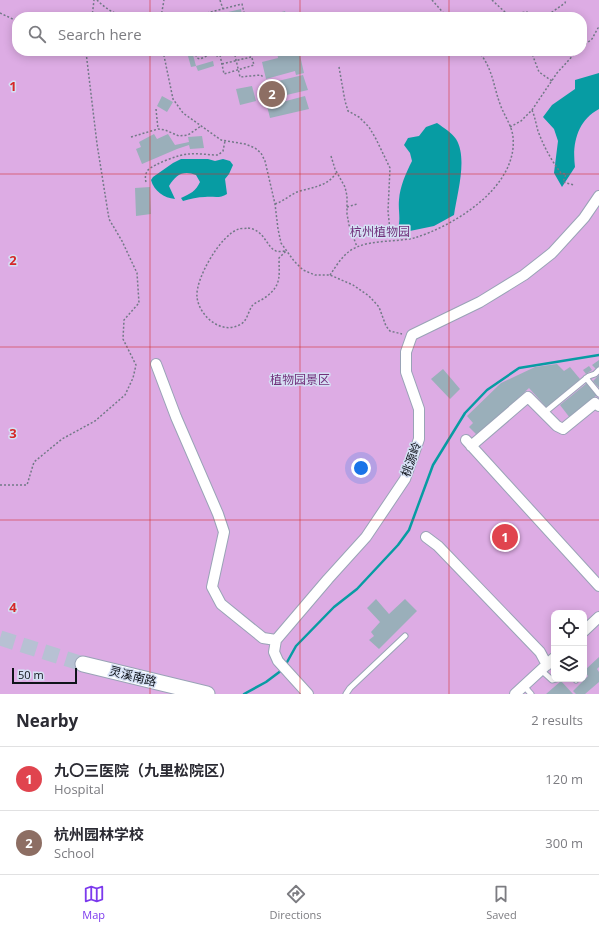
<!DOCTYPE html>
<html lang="en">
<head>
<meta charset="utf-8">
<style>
	:root { --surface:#fff; --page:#f7f7f7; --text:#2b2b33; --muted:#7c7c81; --line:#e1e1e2; --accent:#7c3aed }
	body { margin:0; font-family:"Open Sans","Noto Sans SC",sans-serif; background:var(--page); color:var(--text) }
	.controls { position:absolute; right:12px; bottom:12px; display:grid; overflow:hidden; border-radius:8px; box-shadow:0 2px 10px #0003 }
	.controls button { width:36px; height:36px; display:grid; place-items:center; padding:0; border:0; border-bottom:1px solid var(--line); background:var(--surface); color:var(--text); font:20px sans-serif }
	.scale { position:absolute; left:12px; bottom:10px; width:65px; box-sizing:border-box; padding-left:4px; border:2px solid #0f131a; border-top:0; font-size:11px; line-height:14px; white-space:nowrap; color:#0f131a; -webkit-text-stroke:3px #d5e0f4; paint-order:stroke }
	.you { position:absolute; left:361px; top:468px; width:14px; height:14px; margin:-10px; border:3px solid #fff; border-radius:50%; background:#1a73e8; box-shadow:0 0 0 6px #1a73e833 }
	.badge { display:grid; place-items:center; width:26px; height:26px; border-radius:50%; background:var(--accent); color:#fff; font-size:13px; font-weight:700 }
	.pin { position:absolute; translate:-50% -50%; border:2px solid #fff; box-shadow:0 1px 4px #0006 }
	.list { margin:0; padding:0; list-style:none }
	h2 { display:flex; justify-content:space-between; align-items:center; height:52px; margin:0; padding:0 16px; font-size:17px }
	h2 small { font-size:13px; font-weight:400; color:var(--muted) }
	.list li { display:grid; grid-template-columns:26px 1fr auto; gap:12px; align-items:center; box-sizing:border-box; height:64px; padding:0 16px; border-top:1px solid var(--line) }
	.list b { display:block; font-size:15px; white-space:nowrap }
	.list p { margin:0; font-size:13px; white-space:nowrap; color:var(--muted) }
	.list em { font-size:13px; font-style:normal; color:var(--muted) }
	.icon { flex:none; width:22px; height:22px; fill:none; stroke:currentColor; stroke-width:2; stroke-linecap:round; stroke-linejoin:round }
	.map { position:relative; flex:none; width:599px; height:694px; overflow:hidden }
	.search { position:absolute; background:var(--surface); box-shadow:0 2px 10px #0003; left:12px; right:12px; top:12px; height:44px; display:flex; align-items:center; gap:10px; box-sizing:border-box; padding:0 14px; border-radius:16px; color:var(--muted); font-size:15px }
	.sheet { height:180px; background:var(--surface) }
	nav { display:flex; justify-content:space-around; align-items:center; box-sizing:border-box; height:56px; border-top:1px solid var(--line); background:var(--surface); font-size:11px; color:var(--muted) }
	nav a { display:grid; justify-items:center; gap:2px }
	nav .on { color:var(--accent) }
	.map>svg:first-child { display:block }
	.green { fill:#ddace4; fill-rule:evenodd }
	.water { fill:#079ca3 }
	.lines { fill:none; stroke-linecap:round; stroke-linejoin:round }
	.stream { stroke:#079ca3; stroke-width:2.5 }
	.building { fill:#9aafba }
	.secondary-tunnel { stroke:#b7c1d3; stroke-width:15; stroke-dasharray:15 8; stroke-linecap:butt }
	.service-casing { stroke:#99a3b6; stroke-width:7 }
	.minor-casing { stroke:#99a3b6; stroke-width:12 }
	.secondary-casing { stroke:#99a3b6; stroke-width:17 }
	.path { stroke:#727987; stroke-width:1.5; stroke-dasharray:2 2; stroke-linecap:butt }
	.service { stroke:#fff; stroke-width:5 }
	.minor { stroke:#fff; stroke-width:10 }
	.secondary { stroke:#fff; stroke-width:15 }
	.grid { fill:none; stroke:#d62828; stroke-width:1; stroke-opacity:0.55 }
	.labels { text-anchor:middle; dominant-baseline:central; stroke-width:3; stroke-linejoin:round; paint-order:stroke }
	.park-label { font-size:12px; fill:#71307b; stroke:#d5e0f4 }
	.street-label { font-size:12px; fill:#0f131a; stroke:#d5e0f4 }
	.grid-label { font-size:13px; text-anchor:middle; font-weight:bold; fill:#d62828; stroke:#d5e0f4; stroke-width:3; stroke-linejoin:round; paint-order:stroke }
</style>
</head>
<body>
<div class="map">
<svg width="599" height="694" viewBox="0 0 599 694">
	<rect width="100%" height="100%" fill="#d5e0f4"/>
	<path class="green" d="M0 0H599V694H0ZM17 17H582V51H17ZM554 613H584V679H554Z"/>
	<path class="water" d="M599 73V109C577 121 572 144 575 167L562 187 554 173 558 141 554 129 543 117 552 105 575 89V80Z
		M437 123C444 128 451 132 456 139 468 158 457 194 454 215L434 226 405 232 398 228C401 218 398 210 399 200 400 186 406 173 412 161L410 153 404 145 408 138 419 136 426 127Z
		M181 159H208L215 161 223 159 230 161 233 165 229 174 225 179 227 194C219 199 214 196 205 197 198 197 190 199 183 201L181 198C190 194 196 191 200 182L196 175C184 170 176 174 169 186L175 199C164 198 154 191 151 180L153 177 173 163Z"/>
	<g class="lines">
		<path class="stream" d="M286 664 296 646 334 607 357 589 398 545 409 530 433 465 465 413 487 390 519 368 599 355
			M244 694 266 682 282 670"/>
	</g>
	<path class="building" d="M241 9 242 17H211V16Z
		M285 11 287 17H272L271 15Z
		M277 51H299L304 73 296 75 295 71 266 79 262 62 278 58Z
		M193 55 196 66 213 61 214 66 198 71 196 66 191 67 188 56Z
		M303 75 308 90 265 100 261 85Z
		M252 86 256 101 240 105 236 89Z
		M162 96 173 102 167 112 157 106Z
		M305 96 309 109 270 118 267 106Z
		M154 134 157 139 168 134 175 145 189 142 188 137 202 136 204 148 190 149 189 145 177 149 142 164 136 149 141 147 139 142Z
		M150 187 151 214 136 216 135 188Z
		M599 360V366L596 369 592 365Z
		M557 364 564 371 570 367 580 379 547 408 529 388 478 436 469 427 473 423 467 416 501 383 535 367Z
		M589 366 592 370 586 374 583 370Z
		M443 369 460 389 450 399 431 379Z
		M599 375V388L593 381Z
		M587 383 597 395 570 418 560 405Z
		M376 599 389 614 405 599 417 611 379 649 369 640 374 636 371 632 380 622 367 608Z
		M599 657V667L597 669 599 672V682L585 694H576L573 691 588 676 584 671Z
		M561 681 573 694H546Z"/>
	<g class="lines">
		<path class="secondary-tunnel" d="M0 638 83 664"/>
		<defs>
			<path id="service" d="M586 378 599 394
				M544 413 589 376 595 374 599 370
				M541 670 552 680 556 679
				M575 679 576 680
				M524 686 531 694
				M346 694 350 688 405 636"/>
			<path id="minor" d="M156 364 176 417 218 514 224 532 212 587 221 604 263 638 276 640
				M466 440 599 586
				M471 446 528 397 557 426 563 429 595 403 599 406
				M426 537 438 546 540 652 547 665
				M584 631 599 617
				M308 694 278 661 274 652 276 640 328 579 366 537 405 479 419 439V409L406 372V352L412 335 480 302 524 275 552 253 584 218 599 196
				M515 694 554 658"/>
			<path id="secondary" d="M83 664 207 694"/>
		</defs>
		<use href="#service" class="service-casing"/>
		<use href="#minor" class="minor-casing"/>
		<use href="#secondary" class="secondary-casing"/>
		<path class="path" d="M97 0C106 9 117 16 130 17
			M220 0 223 9
			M432 0 447 17
			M492 0 507 14 527 12 531 17
			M0 13 17 21
			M92 17 94 0
			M161 17 164 0
			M208 17 207 13 242 4 245 17
			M545 17 565 3 566 0
			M582 47 592 39 598 28H599
			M163 51 173 99 183 113 221 140 245 144 255 148 261 153 265 161 275 204 278 229 281 243 294 261 303 270 315 275H330L353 285 369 296 379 307 386 326 390 331 402 334
			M194 51 197 58 200 59 216 52
			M216 51 217 56 234 51
			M234 51 240 77 261 75 264 78
			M531 51 539 72 552 81
			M220 55 224 74 254 65 250 51
			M222 64 251 57
			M339 67 345 101 348 111 359 117 369 127 376 139 390 168 388 211 390 231 403 239
			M156 109 158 129
			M532 110C535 117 536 124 538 131 544 147 551 160 561 173L566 174 563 182 574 185
			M510 127 521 121 532 110 557 73 577 51
			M131 137 158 129 165 130 179 136 188 135 201 126
			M331 156 335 169 345 187 347 196V214L349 225 357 247
			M146 182C145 178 145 174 148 170 154 164 180 154 189 154 198 153 208 155 218 155L223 151 225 141
			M275 204C284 201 290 195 297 192 312 187 327 187 336 173
			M347 207 357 204
			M248 228C265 230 266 247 276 251 279 252 283 251 286 251L279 258C279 274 282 285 267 296 263 300 255 302 252 306 248 312 247 321 241 324 222 336 199 316 197 297 195 279 221 234 239 229 241 228 245 229 248 228Z
			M330 275C337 265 344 252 357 247 373 240 396 242 414 238 454 226 518 187 513 137 512 127 506 118 502 109 493 88 494 69 478 51
			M0 485H27L34 462 62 439 95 421 125 395 133 378 136 365 123 339 124 320 139 303 137 273 122 241 109 219 97 144 86 52"/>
		<use href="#service" class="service"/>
		<use href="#minor" class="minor"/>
		<use href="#secondary" class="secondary"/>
	</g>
	<path class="grid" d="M150 0V17M300 0V17M449 0V17M150 51V694M300 51V694M449 51V694M0 174H599M0 347H599M0 520H599"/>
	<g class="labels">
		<g class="park-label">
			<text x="380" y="231">杭州植物园</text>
			<text x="300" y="379">植物园景区</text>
		</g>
		<g class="street-label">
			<text transform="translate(411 459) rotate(-70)">桃源岭</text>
			<text transform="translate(133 676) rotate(14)">灵溪南路</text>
		</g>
	</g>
	<g class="grid-label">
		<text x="13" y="91">1</text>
		<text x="13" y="265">2</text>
		<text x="13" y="438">3</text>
		<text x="13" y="612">4</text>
	</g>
</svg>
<div class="controls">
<button><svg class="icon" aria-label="locate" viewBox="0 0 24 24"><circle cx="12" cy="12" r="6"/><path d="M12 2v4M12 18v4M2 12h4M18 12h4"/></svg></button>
<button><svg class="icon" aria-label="layers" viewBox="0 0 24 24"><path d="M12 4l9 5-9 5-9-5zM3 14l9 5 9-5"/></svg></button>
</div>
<div class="scale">50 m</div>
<div class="you"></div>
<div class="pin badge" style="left:505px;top:537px;background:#e0444e">1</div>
<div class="pin badge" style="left:272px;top:94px;background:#8d6e63">2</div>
<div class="search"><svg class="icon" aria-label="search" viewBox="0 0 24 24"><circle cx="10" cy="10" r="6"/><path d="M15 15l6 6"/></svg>Search here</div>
</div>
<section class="sheet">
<h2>Nearby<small>2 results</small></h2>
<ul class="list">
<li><span class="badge" style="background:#e0444e">1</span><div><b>九〇三医院（九里松院区）</b><p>Hospital</p></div><em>120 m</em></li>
<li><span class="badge" style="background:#8d6e63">2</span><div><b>杭州园林学校</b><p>School</p></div><em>300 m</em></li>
</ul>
</section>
<nav>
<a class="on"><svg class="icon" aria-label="map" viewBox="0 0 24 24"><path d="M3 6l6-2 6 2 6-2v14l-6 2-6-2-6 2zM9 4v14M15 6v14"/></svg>Map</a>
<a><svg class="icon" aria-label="directions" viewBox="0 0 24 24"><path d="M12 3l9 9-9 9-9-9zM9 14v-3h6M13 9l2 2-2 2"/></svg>Directions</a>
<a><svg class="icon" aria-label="saved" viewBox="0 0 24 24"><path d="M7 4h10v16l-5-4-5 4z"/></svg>Saved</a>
</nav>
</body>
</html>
